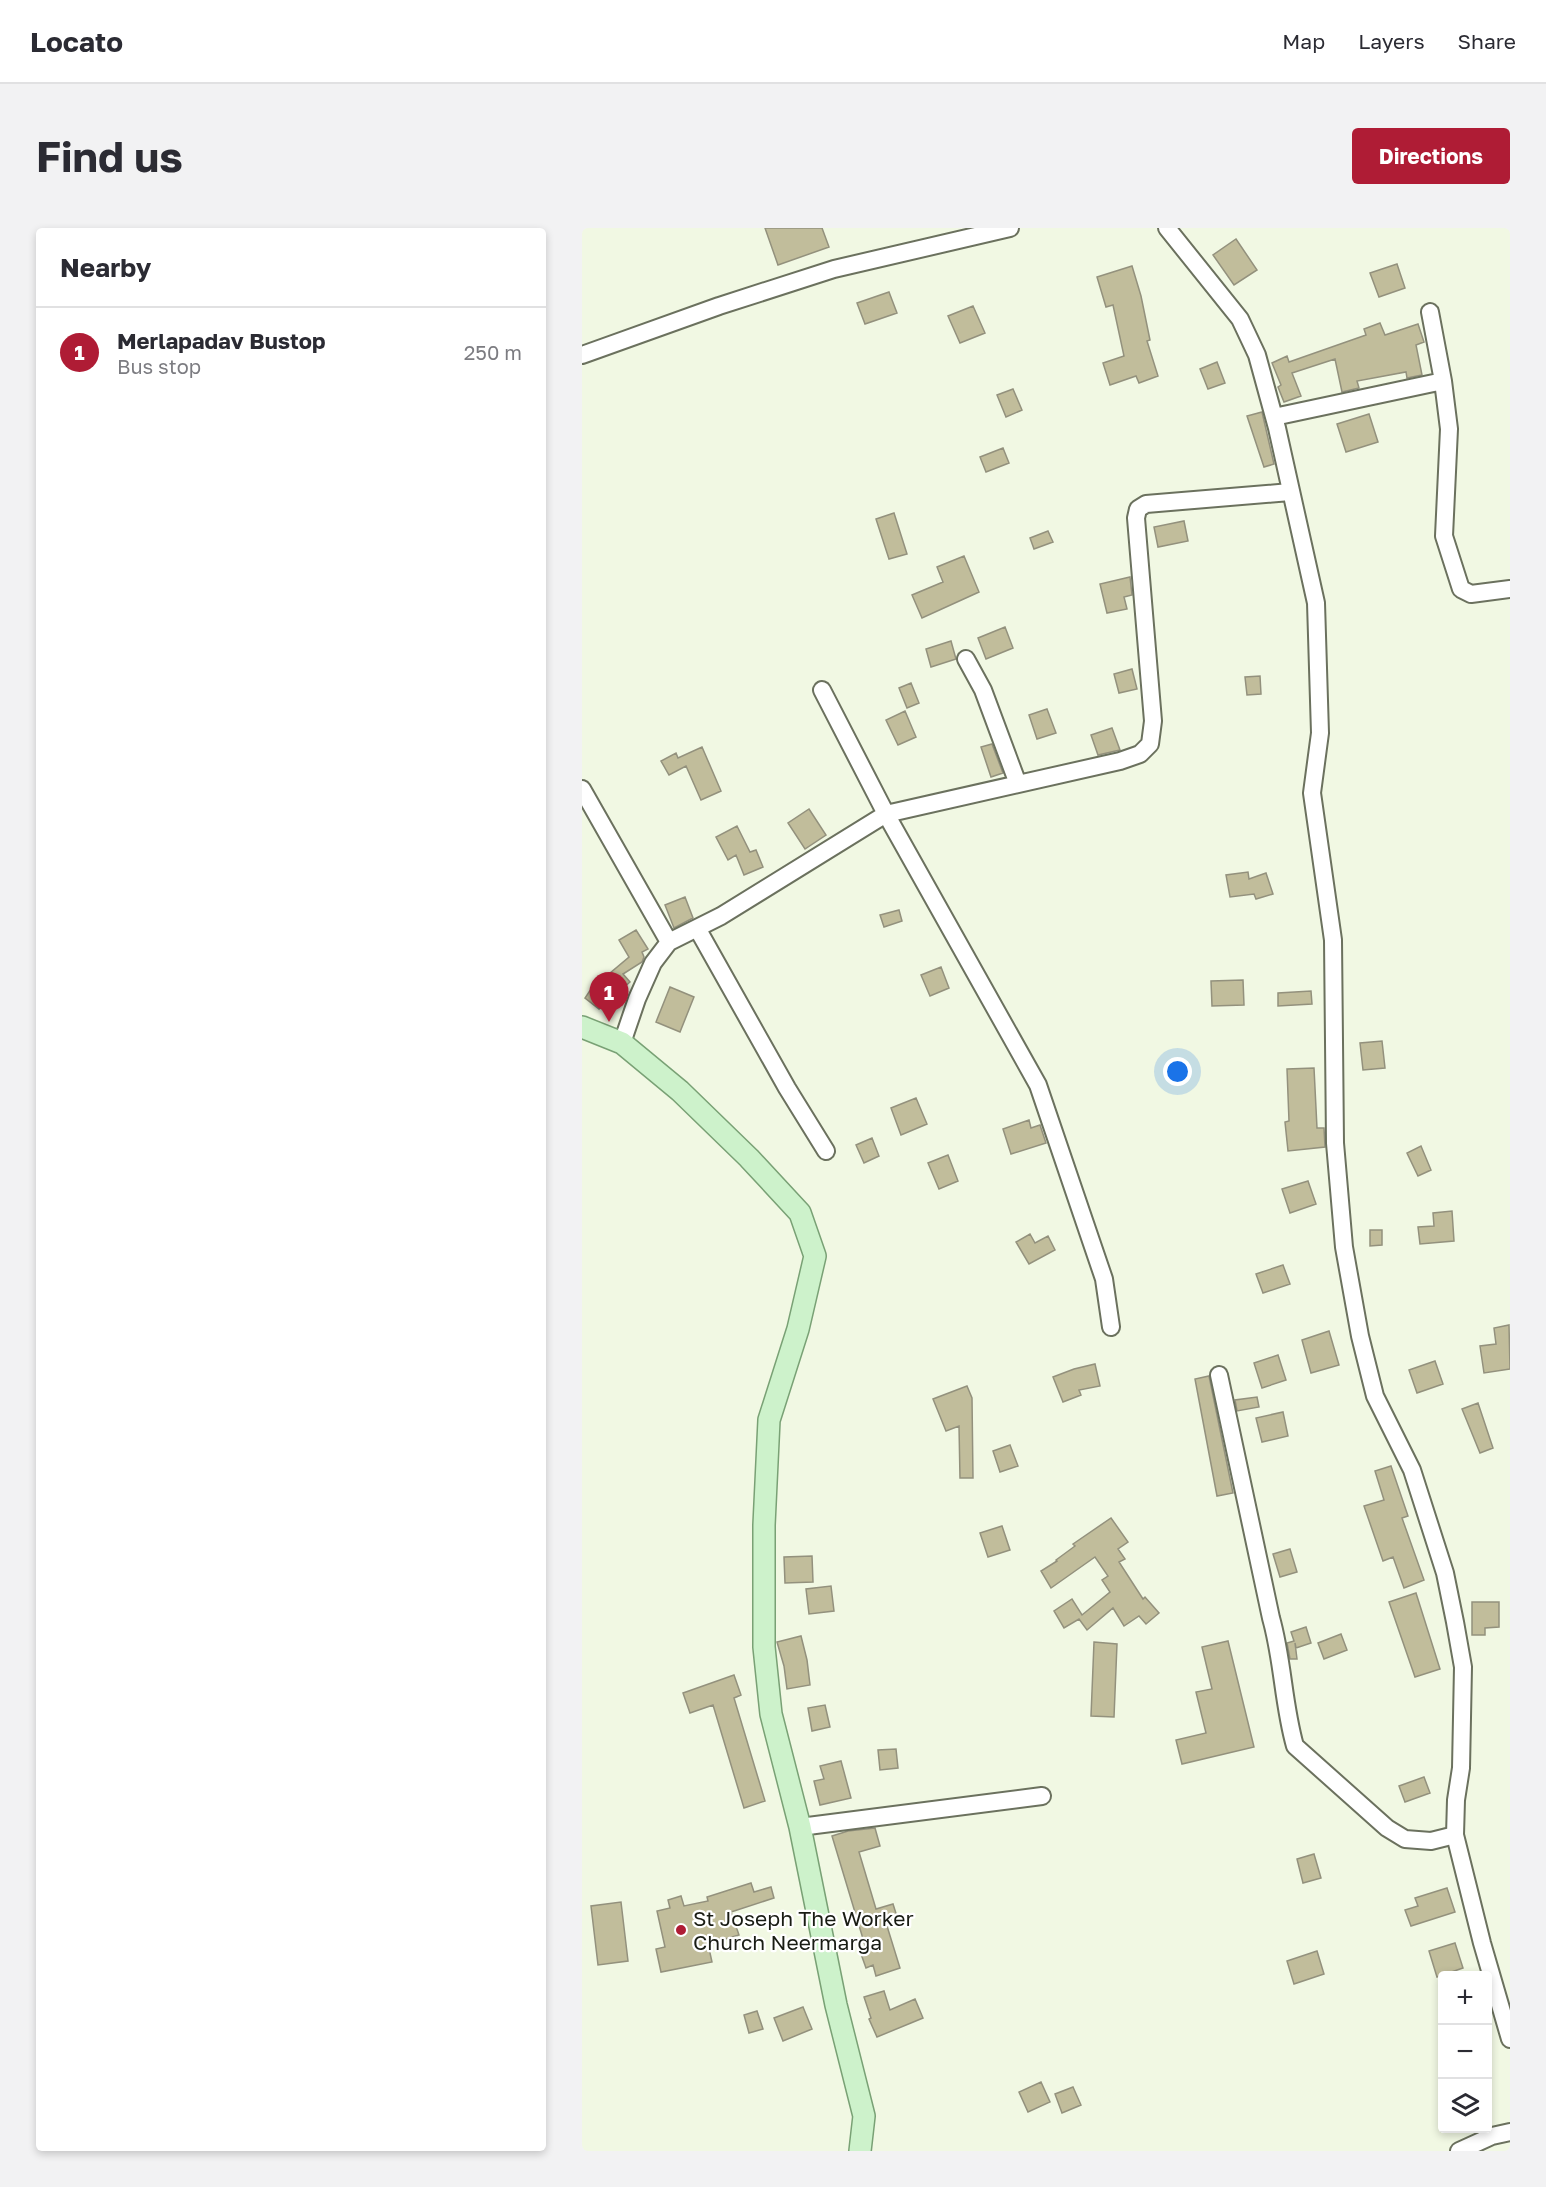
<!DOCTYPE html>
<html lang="en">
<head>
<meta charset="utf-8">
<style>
	:root { --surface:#fff; --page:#f2f2f3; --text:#2b2b33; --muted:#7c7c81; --line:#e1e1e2; --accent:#af1c35 }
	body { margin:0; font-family:"Golos Text",sans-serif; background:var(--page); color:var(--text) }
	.controls { position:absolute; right:18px; bottom:18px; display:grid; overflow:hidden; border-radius:6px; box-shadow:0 3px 9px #0003 }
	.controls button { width:54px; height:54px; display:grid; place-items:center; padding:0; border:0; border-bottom:2px solid var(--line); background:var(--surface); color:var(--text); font:30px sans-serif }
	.you { position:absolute; left:596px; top:844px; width:21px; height:21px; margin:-15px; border:4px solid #fff; border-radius:50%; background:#1a73e8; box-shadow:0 0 0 9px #1a73e833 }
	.badge { display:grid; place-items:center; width:39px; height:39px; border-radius:50%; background:var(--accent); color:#fff; font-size:20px; font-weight:700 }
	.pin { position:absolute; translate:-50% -50px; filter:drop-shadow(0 2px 3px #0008) }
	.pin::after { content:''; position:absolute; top:32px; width:21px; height:18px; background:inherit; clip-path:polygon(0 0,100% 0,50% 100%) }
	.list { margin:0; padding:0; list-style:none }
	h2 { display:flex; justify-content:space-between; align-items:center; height:78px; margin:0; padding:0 24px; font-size:26px }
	h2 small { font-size:20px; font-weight:400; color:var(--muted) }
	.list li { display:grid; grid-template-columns:39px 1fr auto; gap:18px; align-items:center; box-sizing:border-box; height:90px; padding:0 24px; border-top:2px solid var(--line) }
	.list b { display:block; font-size:22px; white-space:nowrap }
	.list p { margin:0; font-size:20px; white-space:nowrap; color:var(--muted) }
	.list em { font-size:20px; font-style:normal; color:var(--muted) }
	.icon { flex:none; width:33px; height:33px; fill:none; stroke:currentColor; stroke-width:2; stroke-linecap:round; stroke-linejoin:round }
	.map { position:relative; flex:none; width:928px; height:1923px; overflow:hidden; border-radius:6px }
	header { display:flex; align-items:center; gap:36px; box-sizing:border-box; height:84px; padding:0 30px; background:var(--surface); border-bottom:2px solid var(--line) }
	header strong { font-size:28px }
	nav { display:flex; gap:33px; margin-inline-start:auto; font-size:21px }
	.intro { display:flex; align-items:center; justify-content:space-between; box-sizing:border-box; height:144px; padding:0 36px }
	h1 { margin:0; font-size:42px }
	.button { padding:15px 27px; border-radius:6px; background:var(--accent); color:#fff; font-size:21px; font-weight:700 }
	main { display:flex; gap:36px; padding:0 36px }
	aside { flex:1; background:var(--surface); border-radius:6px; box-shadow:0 3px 9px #0003 }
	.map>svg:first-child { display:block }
	.building { fill:#c1bd9b; stroke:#93917d; stroke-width:1.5 }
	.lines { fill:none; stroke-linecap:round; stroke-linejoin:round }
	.minor-casing { stroke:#6b715e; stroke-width:20 }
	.major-casing { stroke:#79a175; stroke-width:24 }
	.minor { stroke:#fff; stroke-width:16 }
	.major { stroke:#cdf2cb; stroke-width:21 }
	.poi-dot { fill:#af1c35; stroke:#fff; stroke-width:2 }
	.labels { text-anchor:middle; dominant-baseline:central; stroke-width:4.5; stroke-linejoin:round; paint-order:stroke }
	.poi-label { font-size:21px; fill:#191c14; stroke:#fff; text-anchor:start }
</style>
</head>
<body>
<header>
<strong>Locato</strong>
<nav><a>Map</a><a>Layers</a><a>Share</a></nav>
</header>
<div class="intro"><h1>Find us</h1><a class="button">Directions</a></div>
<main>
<aside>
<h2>Nearby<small></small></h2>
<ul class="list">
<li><span class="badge">1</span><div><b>Merlapadav Bustop</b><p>Bus stop</p></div><em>250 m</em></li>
</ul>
</aside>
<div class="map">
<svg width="928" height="1923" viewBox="0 0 928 1923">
	<rect width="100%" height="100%" fill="#f1f8e3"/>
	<path class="building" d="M183 0H240L247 19 196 37Z
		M654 11 675 42 652 57 631 27Z
		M815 36 823 60 797 69 788 45Z
		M550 38 559 68 568 112 565 113 576 148 557 155 554 148 528 157 521 135 542 128 531 77 524 79 515 49Z
		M307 64 315 85 283 96 275 75Z
		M391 78 403 105 378 115 366 88Z
		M798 95 803 107 836 96 842 114 834 117 840 147 825 150 824 144 775 153 777 160 760 164 753 131 710 145 719 168 702 174 696 159 699 157 690 135 705 128 707 134 784 107 782 101Z
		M635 134 643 155 626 161 618 141Z
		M431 161 440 182 424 189 415 167Z
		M680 184 692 236 682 239 665 188Z
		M787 186 796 214 764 224 755 196Z
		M421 220 427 235 404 244 398 229Z
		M312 285 325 326 307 331 294 291Z
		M602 293 606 313 576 319 572 299Z
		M466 303 471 314 452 321 448 310Z
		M382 328 397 364 340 390 330 367 361 354 355 339Z
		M548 349 550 367 542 369 545 381 525 385 518 356Z
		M423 399 431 420 404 431 396 410Z
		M369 413 374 431 349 439 344 421Z
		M550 441 555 461 537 465 532 446Z
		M678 448 679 466 665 467 663 449Z
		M329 455 337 475 325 480 317 460Z
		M465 481 474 505 455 511 447 487Z
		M323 483 334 509 316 517 304 492Z
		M530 500 538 522 516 527 509 507Z
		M410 516 421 545 409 549 399 519Z
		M120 519 139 563 119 572 104 538 87 547 79 533 94 525 96 530Z
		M227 581 244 607 223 621 206 595Z
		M155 598 168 624 174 622 181 639 162 647 154 627 146 632 134 609Z
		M666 644 667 651 684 645 691 666 674 671 672 666 648 669 644 647Z
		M103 669 111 690 92 700 83 677Z
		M317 682 320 693 302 699 298 687Z
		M54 702 66 721 60 724 62 729 60 734 41 746 48 754 17 781 3 770 9 761 47 729 37 712Z
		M359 739 367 760 348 768 339 747Z
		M661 752 662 777 630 778 629 753Z
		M88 759 112 769 98 804 74 794Z
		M729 763 730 776 696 778V765Z
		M800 813 803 840 781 842 778 815Z
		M732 840 735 900H742L743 919 706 923 703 894 707 893 705 841Z
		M334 870 345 896 319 907 309 880Z
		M447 892 449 900 458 897 464 915 429 926 421 901Z
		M290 910 297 928 282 935 274 917Z
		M839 918 849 942 836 948 825 925Z
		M366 927 376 953 357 961 346 935Z
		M726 953 734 976 708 985 700 961Z
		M870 983 872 1013 838 1016 836 999 852 998 851 985Z
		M788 1002H800V1017L788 1018Z
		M448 1006 453 1015 466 1008 473 1022 447 1036 434 1014Z
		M701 1037 708 1056 681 1065 674 1046Z
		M927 1097 928 1141 902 1145 898 1118 914 1116 912 1100Z
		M747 1103 757 1137 729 1145 720 1112Z
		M696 1127 704 1152 680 1160 672 1135Z
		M853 1133 861 1156 835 1165 827 1142Z
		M513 1136 518 1158 497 1162 499 1167 481 1174 471 1149 492 1141Z
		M627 1148 651 1265 635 1268 613 1151Z
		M385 1158 390 1170 391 1250H378L377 1198 364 1203 351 1171Z
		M675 1169 677 1179 655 1183 653 1172Z
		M896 1175 911 1220 898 1225 880 1181Z
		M701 1184 706 1208 680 1214 674 1190Z
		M428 1217 436 1238 418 1244 411 1223Z
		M809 1238 826 1288 820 1290 842 1352 822 1360 811 1329 801 1333 782 1278 802 1272 793 1243Z
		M529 1290 546 1314 536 1321 543 1331 537 1334 561 1371 563 1369 577 1385 564 1396 557 1388 542 1398 531 1380 505 1402 497 1391 482 1400 472 1383 490 1371 500 1387 528 1364 520 1352 526 1348 513 1329 469 1360 459 1343 475 1333 474 1332 493 1318 491 1316Z
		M420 1298 428 1322 406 1329 398 1305Z
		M708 1321 715 1344 698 1349 691 1326Z
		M230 1328 231 1354 203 1355 202 1329Z
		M249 1358 252 1383 227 1386 224 1361Z
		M834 1365 858 1441 833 1449 807 1374Z
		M890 1374H917V1399L903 1400V1407H890Z
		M724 1399 729 1415 714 1420 713 1415 715 1431H708L705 1415 712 1413 709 1404Z
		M759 1406 765 1422 742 1431 736 1415Z
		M219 1408 225 1432 228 1457 205 1461 202 1438 195 1414Z
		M646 1413 672 1519 600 1536 594 1512 624 1505 614 1464 630 1461 620 1419Z
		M512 1414 535 1416 532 1489 509 1488Z
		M152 1447 159 1467 152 1470 183 1573 162 1580 131 1477 108 1485 101 1465Z
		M243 1477 248 1499 230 1503 226 1480Z
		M314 1521 316 1540 298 1542 296 1522Z
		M259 1533 269 1570 238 1577 232 1553 242 1551 238 1538Z
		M842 1549 848 1565 823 1574 817 1558Z
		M293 1600 298 1618 277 1624 294 1681 311 1676 317 1695 305 1698 318 1740 294 1748 291 1737 284 1740 279 1726 285 1724 250 1608 266 1603Z
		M732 1626 739 1650 721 1655 715 1631Z
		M169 1655 172 1664 189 1659 192 1670 149 1684 157 1707 126 1716 130 1734 79 1744 74 1721 83 1719 75 1683 88 1680 86 1672 99 1668 102 1678 126 1673 125 1669Z
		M865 1660 873 1684 829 1698 823 1682 836 1678 833 1670Z
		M39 1674 46 1733 16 1737 9 1678Z
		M873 1715 881 1740 855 1749 847 1723Z
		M735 1723 742 1746 712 1756 705 1733Z
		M302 1763 308 1782 333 1771 341 1790 295 1809 287 1791 289 1790 282 1769Z
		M221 1779 230 1801 201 1813 192 1790Z
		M175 1783 181 1801 167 1805 162 1787Z
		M459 1854 468 1874 446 1884 437 1864Z
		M491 1859 499 1877 480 1885 473 1866Z"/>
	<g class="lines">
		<defs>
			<path id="minor" d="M585 0 658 91 675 127 695 200 734 375 738 505 730 565 751 712 753 915 762 1019 778 1108 793 1168 830 1242 863 1345 873 1394 881 1439 879 1540 874 1572 873 1607 900 1715 928 1811
				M848 84 861 153
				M0 127 137 78 252 41 428 0
				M692 189 861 153 867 201 862 308 879 361 889 366 928 361
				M384 431 401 462 436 556
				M240 462 304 586 456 857 522 1051 529 1099
				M0 561 87 714
				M115 700 205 860 244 923
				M40 815 55 771 71 735 87 714 139 688 304 586 538 533 558 526 568 516 571 493 554 290 556 281 564 276 708 264
				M637 1147 689 1390C701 1432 701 1476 713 1518L805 1600 823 1611 849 1613 873 1607
				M218 1599 460 1568
				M877 1923 910 1908 928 1904"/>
			<path id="major" d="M0 799 40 815 98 863 167 930 218 985 233 1028 216 1101 187 1192 182 1297V1419L189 1486 218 1599 254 1777 282 1888 278 1923"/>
		</defs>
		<use href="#minor" class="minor-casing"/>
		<use href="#major" class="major-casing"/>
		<use href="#minor" class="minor"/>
		<use href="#major" class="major"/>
	</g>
	<circle class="poi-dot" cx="99" cy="1702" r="6"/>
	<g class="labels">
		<g class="poi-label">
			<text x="111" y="1690">St Joseph The Worker<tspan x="111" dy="24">Church Neermarga</tspan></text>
		</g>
	</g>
</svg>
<div class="controls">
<button>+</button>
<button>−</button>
<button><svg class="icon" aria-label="layers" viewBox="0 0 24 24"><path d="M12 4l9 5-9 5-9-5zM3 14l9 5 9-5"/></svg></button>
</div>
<div class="you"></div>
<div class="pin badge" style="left:27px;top:794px">1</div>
</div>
</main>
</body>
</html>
